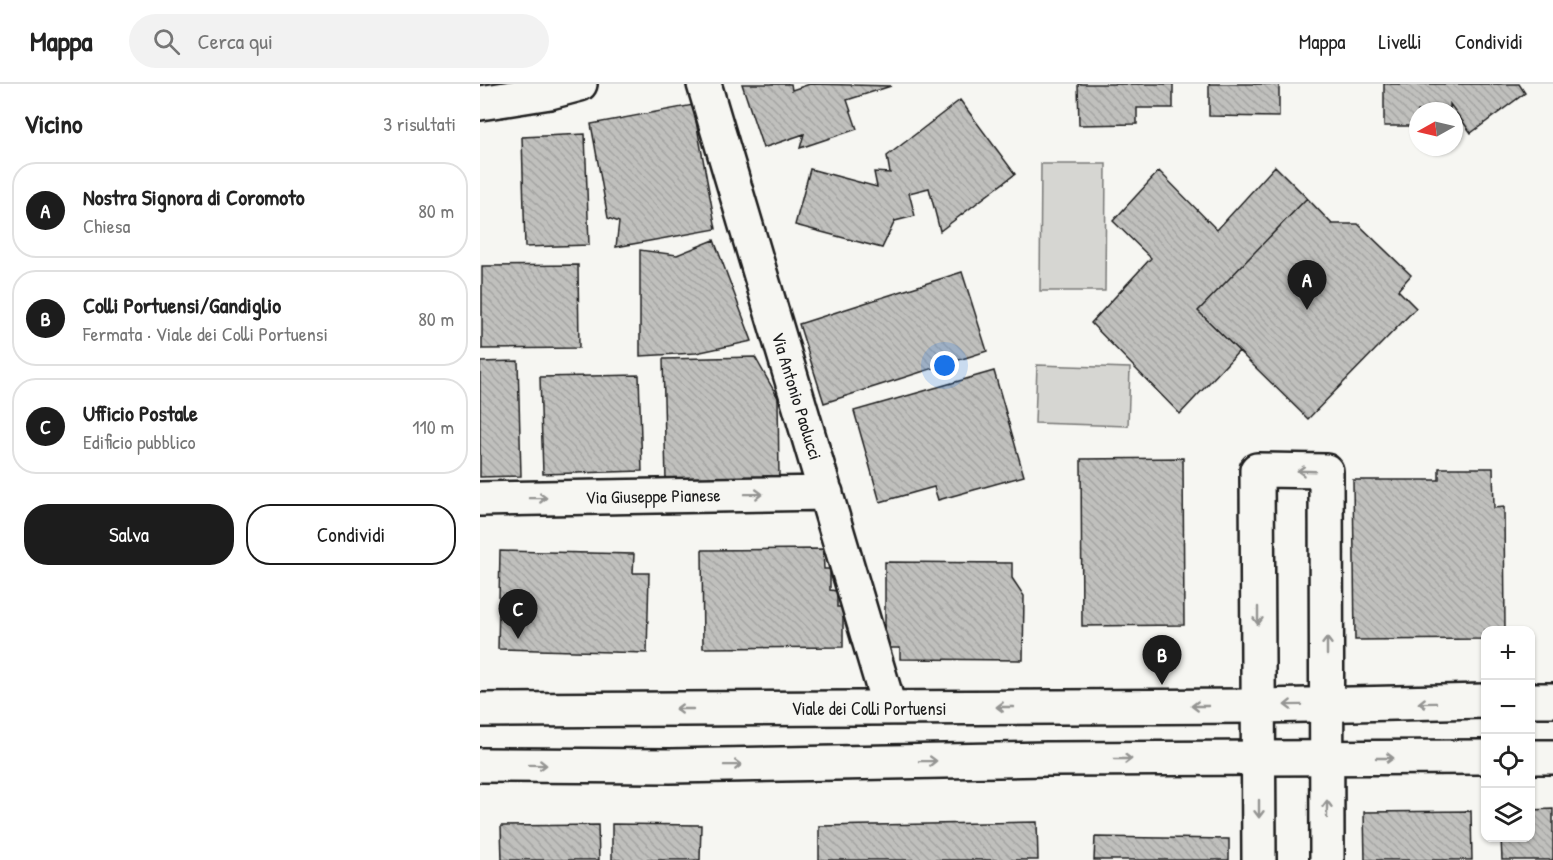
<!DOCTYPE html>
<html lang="it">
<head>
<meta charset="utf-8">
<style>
	:root { --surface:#fff; --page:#f2f2f2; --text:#222; --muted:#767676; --line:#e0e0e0; --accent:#1c1c1c }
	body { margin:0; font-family:"Patrick Hand",sans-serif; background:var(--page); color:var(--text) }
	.controls { position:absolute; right:18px; bottom:18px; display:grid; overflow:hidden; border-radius:12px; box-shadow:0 2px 4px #0004 }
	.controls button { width:54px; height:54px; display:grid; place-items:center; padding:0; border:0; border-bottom:2px solid var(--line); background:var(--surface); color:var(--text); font:30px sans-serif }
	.compass { position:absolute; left:929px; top:18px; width:54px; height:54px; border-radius:50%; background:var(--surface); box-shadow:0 2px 4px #0004; rotate:262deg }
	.you { position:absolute; left:465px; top:282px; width:21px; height:21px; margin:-15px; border:4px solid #fff; border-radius:50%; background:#1a73e8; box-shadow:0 0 0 9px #1a73e833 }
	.badge { display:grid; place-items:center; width:39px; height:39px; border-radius:50%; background:var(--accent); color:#fff; font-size:20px; font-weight:700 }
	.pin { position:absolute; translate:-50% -50px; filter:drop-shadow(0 2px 3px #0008) }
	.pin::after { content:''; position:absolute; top:32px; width:21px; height:18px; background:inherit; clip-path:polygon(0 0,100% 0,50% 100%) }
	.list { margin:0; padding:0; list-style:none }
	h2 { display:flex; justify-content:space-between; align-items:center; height:78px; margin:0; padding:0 24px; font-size:26px }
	h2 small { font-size:20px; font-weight:400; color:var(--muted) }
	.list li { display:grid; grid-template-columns:39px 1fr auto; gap:18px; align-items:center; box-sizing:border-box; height:96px; margin:0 12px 12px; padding:0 12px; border:2px solid var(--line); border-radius:24px }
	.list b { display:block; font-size:22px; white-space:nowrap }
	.list p { margin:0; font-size:20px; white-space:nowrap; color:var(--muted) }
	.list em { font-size:20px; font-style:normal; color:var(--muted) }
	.actions { display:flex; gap:12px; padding:18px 24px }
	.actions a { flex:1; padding:14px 0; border:2px solid var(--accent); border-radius:24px; text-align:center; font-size:21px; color:var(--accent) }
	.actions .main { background:var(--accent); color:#fff }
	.icon { flex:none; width:33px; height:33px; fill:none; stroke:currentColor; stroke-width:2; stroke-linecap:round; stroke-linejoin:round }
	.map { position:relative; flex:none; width:1073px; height:776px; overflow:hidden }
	header { display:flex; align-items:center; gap:36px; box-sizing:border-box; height:84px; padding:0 30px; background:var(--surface); border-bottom:2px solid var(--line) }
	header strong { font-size:28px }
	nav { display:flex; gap:33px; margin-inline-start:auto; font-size:21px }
	.search { width:420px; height:54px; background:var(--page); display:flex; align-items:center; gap:15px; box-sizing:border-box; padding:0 21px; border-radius:33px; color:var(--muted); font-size:22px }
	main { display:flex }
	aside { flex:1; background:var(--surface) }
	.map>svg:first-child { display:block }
	.pitch { fill:#d6d6d2; stroke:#797977; stroke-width:1.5 }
	.building { fill:url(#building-back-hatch); stroke:#1c1c1c; stroke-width:1.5 }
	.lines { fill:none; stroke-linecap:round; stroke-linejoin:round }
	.street-casing { stroke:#1c1c1c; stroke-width:38 }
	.primary-casing { stroke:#1c1c1c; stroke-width:38 }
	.street { stroke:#f6f6f2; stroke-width:33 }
	.primary { stroke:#f6f6f2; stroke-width:33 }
	.oneway { stroke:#949492 }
	.labels { text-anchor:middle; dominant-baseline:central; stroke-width:4.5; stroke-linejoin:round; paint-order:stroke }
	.street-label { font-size:18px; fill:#1c1c1c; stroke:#f6f6f2 }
</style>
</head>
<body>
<header>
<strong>Mappa</strong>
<div class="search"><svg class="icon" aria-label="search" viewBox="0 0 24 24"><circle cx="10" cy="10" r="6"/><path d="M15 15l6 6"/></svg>Cerca qui</div>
<nav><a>Mappa</a><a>Livelli</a><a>Condividi</a></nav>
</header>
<main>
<aside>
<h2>Vicino<small>3 risultati</small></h2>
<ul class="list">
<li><span class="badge">A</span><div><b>Nostra Signora di Coromoto</b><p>Chiesa</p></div><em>80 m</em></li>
<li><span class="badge">B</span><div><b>Colli Portuensi/Gandiglio</b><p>Fermata · Viale dei Colli Portuensi</p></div><em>80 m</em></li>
<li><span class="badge">C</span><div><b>Ufficio Postale</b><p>Edificio pubblico</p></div><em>110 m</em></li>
</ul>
<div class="actions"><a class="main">Salva</a><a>Condividi</a></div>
</aside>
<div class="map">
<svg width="1073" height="776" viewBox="0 0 1073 776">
	<defs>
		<pattern id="building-back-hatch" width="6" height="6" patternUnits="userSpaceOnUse" patternTransform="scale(1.5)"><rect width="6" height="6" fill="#c0c0bd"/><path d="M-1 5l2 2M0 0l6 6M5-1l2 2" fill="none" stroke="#a4a4a2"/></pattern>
	</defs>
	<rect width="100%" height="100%" fill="#f6f6f2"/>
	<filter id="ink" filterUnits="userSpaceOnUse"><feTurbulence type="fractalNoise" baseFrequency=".0167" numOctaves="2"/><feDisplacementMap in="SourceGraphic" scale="12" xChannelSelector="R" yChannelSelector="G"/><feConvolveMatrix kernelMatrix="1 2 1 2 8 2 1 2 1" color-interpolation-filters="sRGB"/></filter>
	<g filter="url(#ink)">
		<path class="pitch" d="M561 80H626L625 207H560Z
			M557 281 650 284 648 342 555 339Z"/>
		<path class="building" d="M262 0H311L312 6 330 0 411 2 367 16 377 45 320 64 324 50 283 64Z
			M598 0H693V24H657V40L599 41Z
			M729 0H799V33L729 32Z
			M904 0H1039L1045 9 991 49 970 20V27H938V42H904Z
			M480 16 535 90 460 147 449 104 429 109 435 132 415 137 402 164 315 141 330 85 397 103 394 88 410 89 407 72Z
			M213 21 236 145 136 163 139 138 128 134 111 40Z
			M105 50 109 161 45 163 42 53Z
			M795 82 827 114 718 227 759 267 700 330 611 239 671 174 633 137 679 87 737 146Z
			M827 114 852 140H878L931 191 918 206 936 224 828 335 718 227Z
			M234 156 272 257 216 269 160 272V166L197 171Z
			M98 181 99 264 2 265V182Z
			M482 188 507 267 344 319 319 240Z
			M275 273 298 314 299 394 186 397 183 275Z
			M38 277 41 392 0 393V278Z
			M514 287 544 392 458 416 454 403 400 418 374 327Z
			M159 291 162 387 63 390 60 293Z
			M703 374 704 541 602 542 601 375Z
			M959 384H1013L1014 424 1024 423 1025 546H1005V555L875 556 873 396H959Z
			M343 465 344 485H350V506L357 507V523H363V563L223 564 222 466Z
			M20 467 154 470 153 489H169L167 569 18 565Z
			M405 478 532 479V494L544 512 543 576 420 575V564H405Z
			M1073 725V776H1022L1021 754H1050V726Z
			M991 727 992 776H885L884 728Z
			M557 738 558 776H339V742Z
			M132 740 221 741 220 776H132Z
			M118 741 119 776H22L21 742Z
			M615 753 749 755V776H614Z"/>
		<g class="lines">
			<defs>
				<path id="street" d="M224 0 409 623
					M0 19 70 8 100 0
					M0 415 346 409
					M779 776 777 386 846 387 847 776"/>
				<path id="primary" d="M1050 616H1073
					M0 626 779 622 1005 617
					M1050 673H1073
					M0 681 190 682 567 675 1005 673"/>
			</defs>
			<use href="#street" class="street-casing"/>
			<use href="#primary" class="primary-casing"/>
			<use href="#street" class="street"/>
			<use href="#primary" class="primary"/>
		</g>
		<defs><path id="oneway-shaft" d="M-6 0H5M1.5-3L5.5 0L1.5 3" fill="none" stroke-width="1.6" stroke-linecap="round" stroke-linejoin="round" transform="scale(1.5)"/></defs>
		<g class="oneway">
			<use href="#oneway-shaft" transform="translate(826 387) rotate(-178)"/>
			<use href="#oneway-shaft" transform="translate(274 410) rotate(-1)"/>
			<use href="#oneway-shaft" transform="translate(58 414) rotate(-1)"/>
			<use href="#oneway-shaft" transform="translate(778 532) rotate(90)"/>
			<use href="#oneway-shaft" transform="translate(847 562) rotate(-90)"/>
			<use href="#oneway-shaft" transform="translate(947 619) rotate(179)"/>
			<use href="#oneway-shaft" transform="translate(813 621) rotate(179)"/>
			<use href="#oneway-shaft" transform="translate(720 622) rotate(180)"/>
			<use href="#oneway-shaft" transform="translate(525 623) rotate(180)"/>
			<use href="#oneway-shaft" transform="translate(204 625) rotate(180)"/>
			<use href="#oneway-shaft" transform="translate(905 674)"/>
			<use href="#oneway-shaft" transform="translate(643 675)"/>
			<use href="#oneway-shaft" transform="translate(448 677) rotate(-1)"/>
			<use href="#oneway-shaft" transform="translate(58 681) rotate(1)"/>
			<use href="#oneway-shaft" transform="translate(253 681) rotate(-1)"/>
			<use href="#oneway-shaft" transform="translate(779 725) rotate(90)"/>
			<use href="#oneway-shaft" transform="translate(847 725) rotate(-90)"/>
		</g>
	</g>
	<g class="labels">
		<g class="street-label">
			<text transform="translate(317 312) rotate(73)">Via Antonio Paolucci</text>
			<text transform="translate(173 412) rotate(-1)">Via Giuseppe Pianese</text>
			<text x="389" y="624">Viale dei Colli Portuensi</text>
		</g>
	</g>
</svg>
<div class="controls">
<button>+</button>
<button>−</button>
<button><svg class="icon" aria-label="locate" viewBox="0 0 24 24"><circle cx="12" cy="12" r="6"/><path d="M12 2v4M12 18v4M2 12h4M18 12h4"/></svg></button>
<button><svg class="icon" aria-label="layers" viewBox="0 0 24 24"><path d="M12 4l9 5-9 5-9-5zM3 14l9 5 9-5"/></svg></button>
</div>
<svg class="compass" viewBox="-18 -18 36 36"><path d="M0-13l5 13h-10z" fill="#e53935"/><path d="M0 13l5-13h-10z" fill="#767676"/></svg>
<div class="you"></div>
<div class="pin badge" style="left:827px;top:226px">A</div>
<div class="pin badge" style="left:682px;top:601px">B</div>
<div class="pin badge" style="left:38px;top:555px">C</div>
</div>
</main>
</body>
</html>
